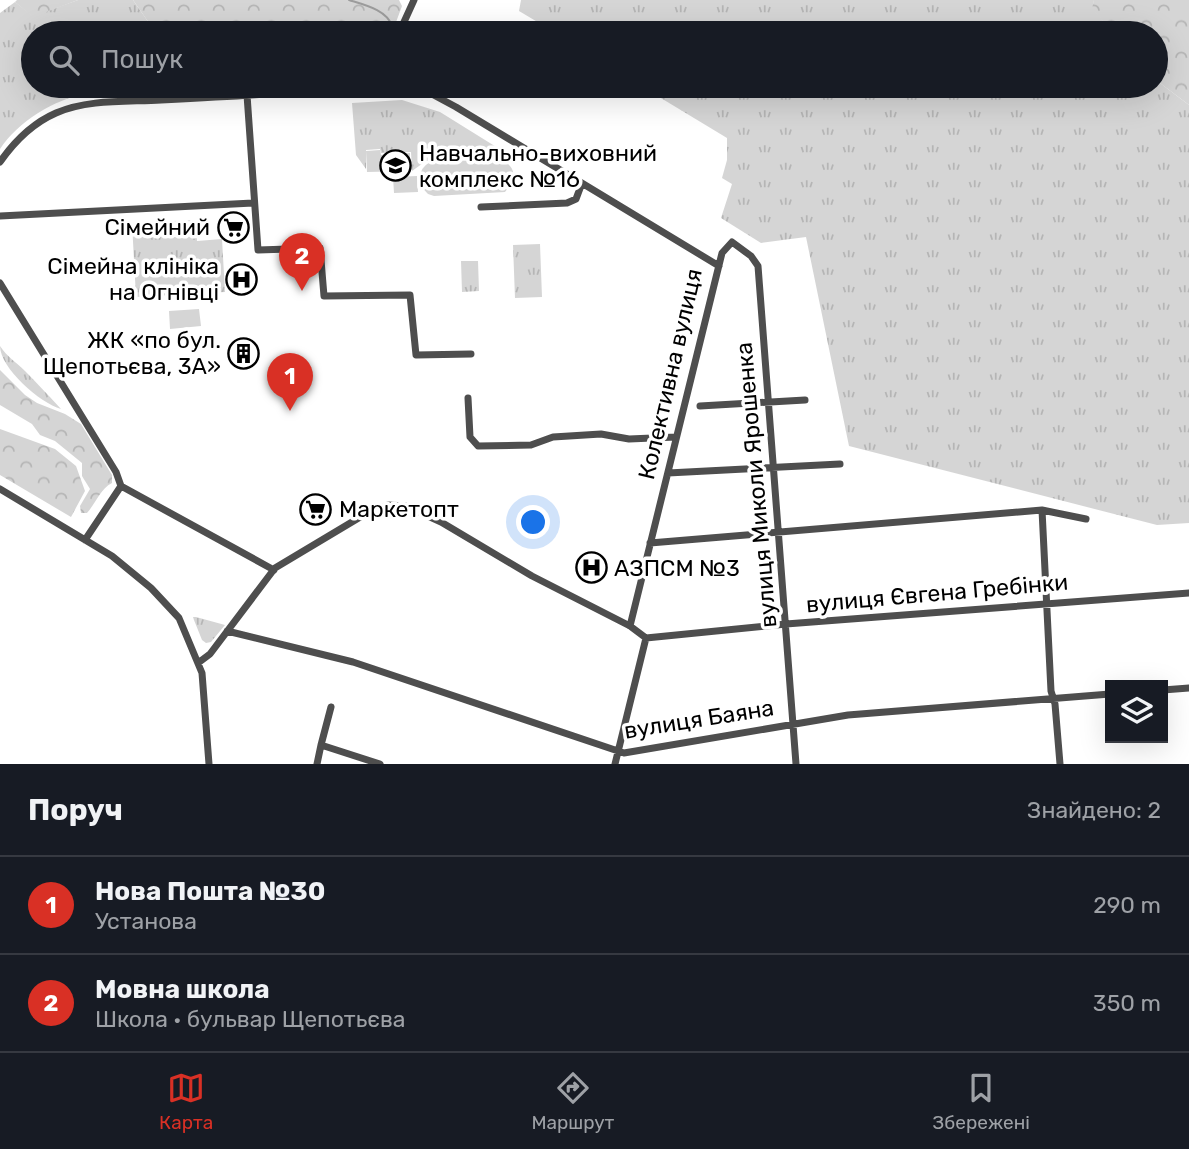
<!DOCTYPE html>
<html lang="uk">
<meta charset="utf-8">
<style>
:root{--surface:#171b24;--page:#242831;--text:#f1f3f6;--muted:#9ea1a6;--line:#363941;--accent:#d93025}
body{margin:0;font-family:Rubik,sans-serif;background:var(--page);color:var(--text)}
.controls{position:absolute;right:21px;bottom:21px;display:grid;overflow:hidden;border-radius:0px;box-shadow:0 7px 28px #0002}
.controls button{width:63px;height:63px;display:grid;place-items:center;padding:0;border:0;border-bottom:2px solid var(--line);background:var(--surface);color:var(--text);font:35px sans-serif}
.you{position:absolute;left:534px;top:523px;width:24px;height:24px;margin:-18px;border:5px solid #fff;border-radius:50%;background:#1a73e8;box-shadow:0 0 0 10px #1a73e833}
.badge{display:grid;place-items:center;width:46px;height:46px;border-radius:50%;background:var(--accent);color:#fff;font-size:23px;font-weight:700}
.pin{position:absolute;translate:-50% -58px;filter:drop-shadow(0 2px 4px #0008)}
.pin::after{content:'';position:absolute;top:37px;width:24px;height:21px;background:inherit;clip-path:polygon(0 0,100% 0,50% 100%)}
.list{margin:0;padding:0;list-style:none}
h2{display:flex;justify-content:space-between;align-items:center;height:91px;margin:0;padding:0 28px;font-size:30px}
h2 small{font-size:23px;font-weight:400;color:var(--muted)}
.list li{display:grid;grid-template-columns:46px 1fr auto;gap:21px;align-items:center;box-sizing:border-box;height:98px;padding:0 28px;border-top:2px solid var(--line)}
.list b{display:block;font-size:26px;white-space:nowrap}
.list p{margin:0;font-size:23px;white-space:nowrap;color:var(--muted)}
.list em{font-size:23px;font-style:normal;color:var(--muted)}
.icon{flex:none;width:38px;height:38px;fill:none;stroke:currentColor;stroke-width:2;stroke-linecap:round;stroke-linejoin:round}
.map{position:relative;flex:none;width:1189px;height:764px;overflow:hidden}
.search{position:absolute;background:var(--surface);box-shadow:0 7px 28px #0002;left:21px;right:21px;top:21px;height:77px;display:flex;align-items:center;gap:18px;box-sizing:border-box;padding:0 24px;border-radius:38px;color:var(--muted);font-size:26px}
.sheet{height:287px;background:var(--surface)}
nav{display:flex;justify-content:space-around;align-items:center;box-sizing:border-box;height:98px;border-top:2px solid var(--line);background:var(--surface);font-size:19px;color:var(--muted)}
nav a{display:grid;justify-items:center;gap:4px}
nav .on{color:var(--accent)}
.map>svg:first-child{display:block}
.grass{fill:url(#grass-tufts)}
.forest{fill:url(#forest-crowns)}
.garden{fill:#d5d5d5}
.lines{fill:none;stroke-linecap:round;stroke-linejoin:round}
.stream{stroke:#9c9c9c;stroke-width:2}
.minor{stroke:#4e4e4e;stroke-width:7}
.labels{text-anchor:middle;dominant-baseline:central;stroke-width:7;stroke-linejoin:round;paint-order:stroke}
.poi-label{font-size:23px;fill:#000;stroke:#fff;text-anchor:start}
.street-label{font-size:23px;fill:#000;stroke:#fff}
</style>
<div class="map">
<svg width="1189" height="764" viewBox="0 0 1189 764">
<defs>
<pattern id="grass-tufts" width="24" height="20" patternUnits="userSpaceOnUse" patternTransform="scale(1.75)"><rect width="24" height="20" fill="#d5d5d5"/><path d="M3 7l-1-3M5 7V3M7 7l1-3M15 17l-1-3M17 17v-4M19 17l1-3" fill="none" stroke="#b5b5b5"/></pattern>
<pattern id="forest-crowns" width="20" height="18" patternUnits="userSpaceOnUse" patternTransform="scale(1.75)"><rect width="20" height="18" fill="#d5d5d5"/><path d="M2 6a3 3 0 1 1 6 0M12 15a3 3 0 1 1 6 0" fill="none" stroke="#b5b5b5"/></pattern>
</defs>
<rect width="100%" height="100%" fill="#fff"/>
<path class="grass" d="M 78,0 L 133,0 L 156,33 L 33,33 L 33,86 L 179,86 L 180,90 C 149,91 116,89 86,94 C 54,99 18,122 0,149 L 0,13 L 15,2 L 33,16 Z
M 521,0 L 1094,0 L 1093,9 L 1114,33 L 556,33 L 519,11 Z
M 1156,80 L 1189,105 L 1189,523 L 1157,525 L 849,446 L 806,237 L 761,243 L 721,218 L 732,184 L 722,178 L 727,160 L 727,138 L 641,86 L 1156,86 Z
M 402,100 L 440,112 L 514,158 L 426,161 L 412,171 L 411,152 L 381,153 L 380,149 L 366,150 L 366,169 L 356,155 L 352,103 Z
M 195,220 L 197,241 L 222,239 L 225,292 L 136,297 L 132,223 Z
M 540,244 L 542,297 L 515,298 L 513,245 Z
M 461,261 L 478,261 L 479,291 L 462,292 Z
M 0,346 C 7,357 16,362 25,371 C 37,383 49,396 61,409 C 40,403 0,368 0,346 Z
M 196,617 L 225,625 L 211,642 L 206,643 L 202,640 L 194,620 L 193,617 Z"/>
<path class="forest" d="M 17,0 L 78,0 L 33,17 L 15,2 Z
M 133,0 L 399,0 L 402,6 L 392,33 L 384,33 L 367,22 L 353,27 L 350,33 L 156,33 Z
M 1094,0 L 1189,0 L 1189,105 L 1156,80 L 1156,33 L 1114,33 L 1092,9 Z
M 0,370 L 25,395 L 37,403 L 65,414 L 81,424 L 112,475 L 112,483 C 100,489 96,503 87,513 L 81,513 L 80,506 L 90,489 L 82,476 L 82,463 L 55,441 L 40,435 L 32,424 L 0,405 Z
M 0,429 L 55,449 L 76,466 L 85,491 L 71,517 L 0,475 Z"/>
<path class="garden" d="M 380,150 L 381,155 L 410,153 L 410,171 L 367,172 L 366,151 Z
M 498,159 C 510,163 514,168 514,180 L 505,192 L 434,196 L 428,194 C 417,184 417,168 431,162 Z
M 417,176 L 418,192 L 394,193 L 393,177 Z
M 199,309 L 201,326 L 170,329 L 169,311 Z"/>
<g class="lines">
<path class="stream" d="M 349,0 C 365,5 387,10 392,26
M 436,86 L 446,89"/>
<path class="minor" d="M 399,33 L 414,0
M 377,86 L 385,86
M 417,86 L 456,107 L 719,266
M 247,95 L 258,250 L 320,248 L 324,296 L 410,295 L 416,355 L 471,354
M 0,162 C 14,142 33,123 56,113 C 88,99 127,102 161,100 C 224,97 286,94 348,86
M 481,207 L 567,203 L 576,199 L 582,183
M 0,216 L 253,203
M 0,283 L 116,472 L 121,486
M 468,398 L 470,437 L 478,446 L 531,445 L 553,437 L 601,434 L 629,439 L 676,437
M 700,406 L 805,400
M 668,473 L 840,464
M 121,486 L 274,570
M 0,489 L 112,556 L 151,588 L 179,618 L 202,673 L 209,764
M 1042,510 L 1051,691 L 1055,704 L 1060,764
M 85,540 L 121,486
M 650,543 L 1042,510 L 1086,519
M 630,626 L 722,253 L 732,242 L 751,256 L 758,266 L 796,764
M 227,631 L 353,662 L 624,753 L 848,715 L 1110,694
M 646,638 L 786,624 L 1189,593
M 198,663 L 210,654 L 275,568 L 367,513 L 388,505 L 406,506 L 441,522 L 532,576 L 630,626 L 646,638
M 1163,690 L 1189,688
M 321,745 L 331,707
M 317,764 L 321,745 L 380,764
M 615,764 L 646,638"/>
</g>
<defs>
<symbol id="school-ring" viewBox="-11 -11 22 22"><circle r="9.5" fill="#fff" stroke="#000" stroke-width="1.5"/><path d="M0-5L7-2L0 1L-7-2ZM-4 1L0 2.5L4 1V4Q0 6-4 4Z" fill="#000"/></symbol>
<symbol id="supermarket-ring" viewBox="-11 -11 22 22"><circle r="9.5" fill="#fff" stroke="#000" stroke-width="1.5"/><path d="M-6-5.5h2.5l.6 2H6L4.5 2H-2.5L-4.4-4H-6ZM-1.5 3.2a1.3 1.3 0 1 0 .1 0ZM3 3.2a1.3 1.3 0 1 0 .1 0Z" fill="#000"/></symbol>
<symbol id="hospital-ring" viewBox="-11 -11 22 22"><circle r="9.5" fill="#fff" stroke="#000" stroke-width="1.5"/><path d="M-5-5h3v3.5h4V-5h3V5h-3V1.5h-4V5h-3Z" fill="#000"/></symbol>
<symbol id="building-ring" viewBox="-11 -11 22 22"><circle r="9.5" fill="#fff" stroke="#000" stroke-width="1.5"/><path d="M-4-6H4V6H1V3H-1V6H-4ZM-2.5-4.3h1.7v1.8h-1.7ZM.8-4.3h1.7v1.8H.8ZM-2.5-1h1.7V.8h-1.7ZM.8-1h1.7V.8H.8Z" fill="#000"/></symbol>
</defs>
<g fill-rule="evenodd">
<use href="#school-ring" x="378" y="148" width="35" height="35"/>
<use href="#supermarket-ring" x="216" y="210" width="35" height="35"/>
<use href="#hospital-ring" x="224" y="262" width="35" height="35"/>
<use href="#building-ring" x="226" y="336" width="35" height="35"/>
<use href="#supermarket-ring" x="298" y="492" width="35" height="35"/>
<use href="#hospital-ring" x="574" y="550" width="35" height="35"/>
</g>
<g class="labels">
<g class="poi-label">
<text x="419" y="153">Навчально-виховний<tspan x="419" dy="26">комплекс №16</tspan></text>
<text x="210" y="227" text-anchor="end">Сімейний</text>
<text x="219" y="266" text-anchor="end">Сімейна клініка<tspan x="219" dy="26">на Огнівці</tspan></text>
<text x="221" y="340" text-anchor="end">ЖК «по бул.<tspan x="221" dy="26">Щепотьєва, 3А»</tspan></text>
<text x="339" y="509">Маркетопт</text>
<text x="614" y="568">АЗПСМ №3</text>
</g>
<g class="street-label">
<text transform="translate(670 374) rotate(-77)">Колективна вулиця</text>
<text transform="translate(756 485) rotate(-95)">вулиця Миколи Ярошенка</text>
<text transform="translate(937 593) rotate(-5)">вулиця Євгена Гребінки</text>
<text transform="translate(699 719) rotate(-9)">вулиця Баяна</text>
</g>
</g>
</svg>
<div class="controls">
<button><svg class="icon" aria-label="layers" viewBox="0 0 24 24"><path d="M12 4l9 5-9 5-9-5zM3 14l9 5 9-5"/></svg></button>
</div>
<div class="you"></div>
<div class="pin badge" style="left:290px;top:411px">1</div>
<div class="pin badge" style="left:302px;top:291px">2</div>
<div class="search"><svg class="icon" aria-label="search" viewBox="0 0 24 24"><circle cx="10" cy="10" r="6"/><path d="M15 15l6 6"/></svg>Пошук</div>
</div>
<section class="sheet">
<h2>Поруч<small>Знайдено: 2</small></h2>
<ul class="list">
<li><span class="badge">1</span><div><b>Нова Пошта №30</b><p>Установа</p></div><em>290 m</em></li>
<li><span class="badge">2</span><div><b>Мовна школа</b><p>Школа · бульвар Щепотьєва</p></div><em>350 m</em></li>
</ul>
</section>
<nav>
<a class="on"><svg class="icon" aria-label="map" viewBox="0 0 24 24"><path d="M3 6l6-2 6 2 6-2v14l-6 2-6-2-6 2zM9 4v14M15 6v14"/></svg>Карта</a>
<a><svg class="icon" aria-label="directions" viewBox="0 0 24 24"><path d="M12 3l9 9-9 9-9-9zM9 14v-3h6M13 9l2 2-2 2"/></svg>Маршрут</a>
<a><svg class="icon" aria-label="saved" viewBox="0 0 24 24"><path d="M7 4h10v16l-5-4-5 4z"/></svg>Збережені</a>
</nav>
